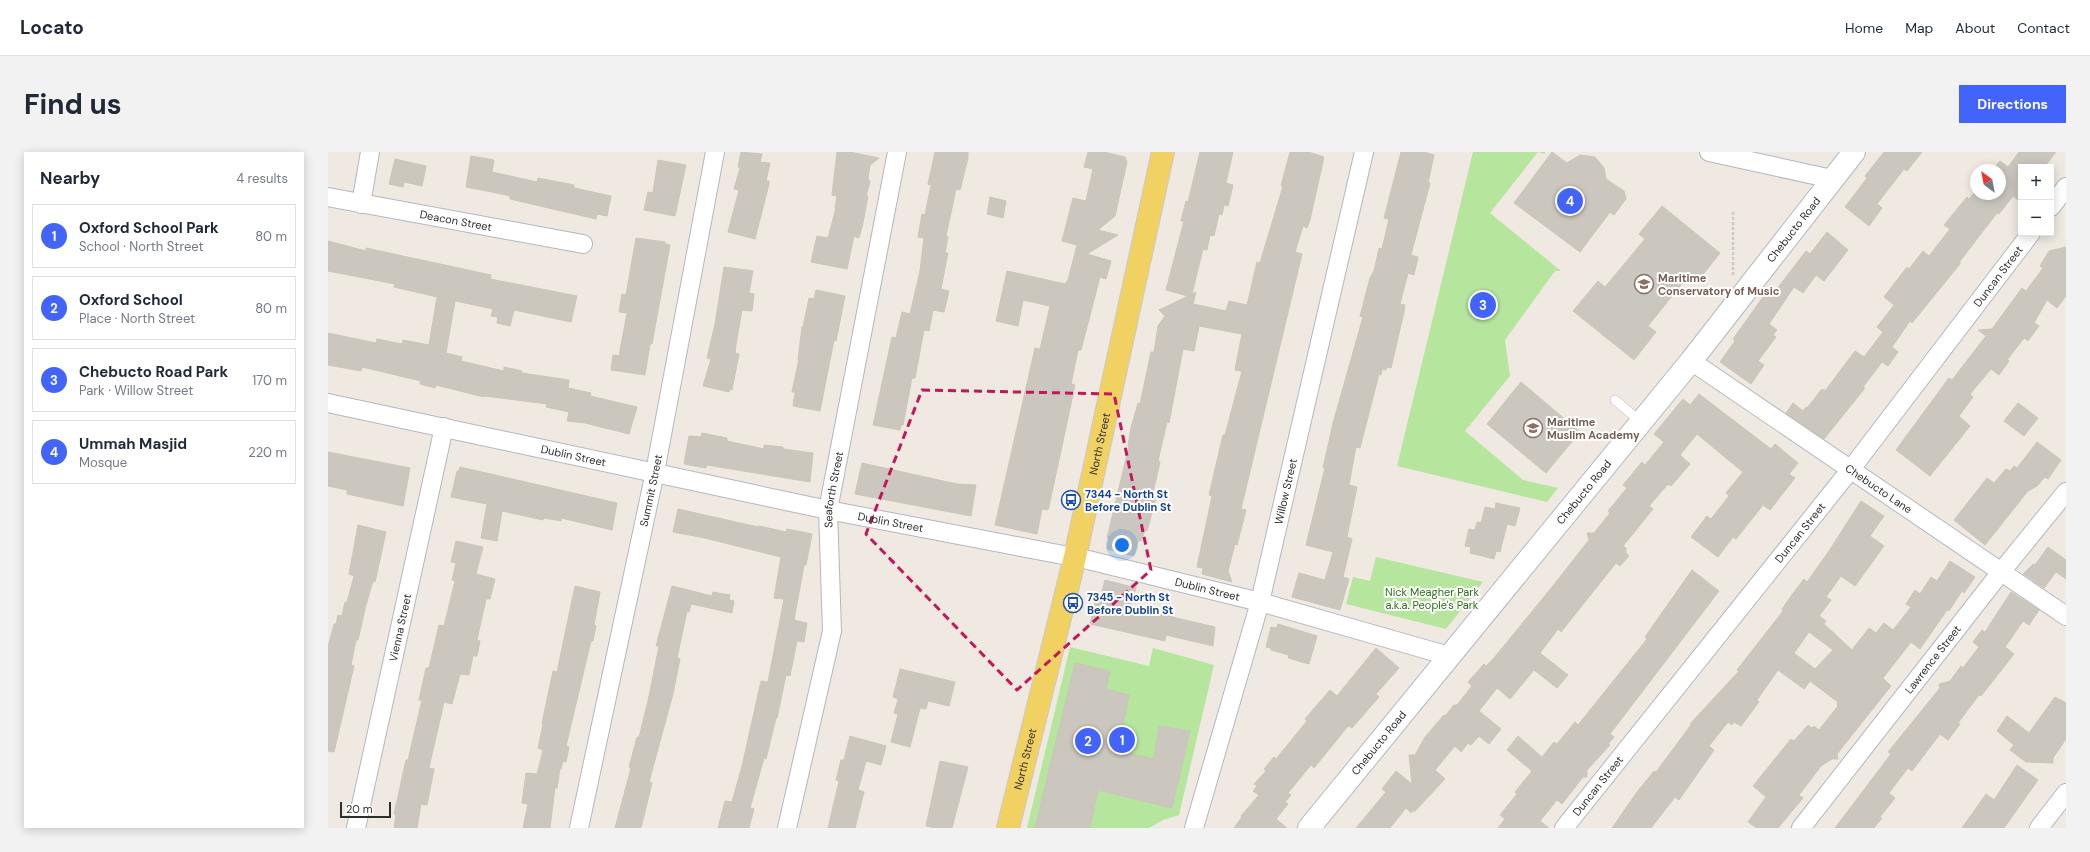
<!DOCTYPE html>
<meta charset="utf-8">
<style>
:root{--surface:#fff;--page:#f2f2f3;--text:#1f2937;--muted:#747a83;--line:#e0e1e3;--accent:#4264fb}
body{margin:0;font-family:"DM Sans",sans-serif;background:var(--page);color:var(--text)}
.controls{position:absolute;right:12px;top:12px;display:grid;overflow:hidden;border-radius:0px;box-shadow:0 2px 10px #0003}
.controls button{width:36px;height:36px;display:grid;place-items:center;padding:0;border:0;border-bottom:1px solid var(--line);background:var(--surface);color:var(--text);font:20px sans-serif}
.compass{position:absolute;left:1642px;top:12px;width:36px;height:36px;border-radius:50%;background:var(--surface);box-shadow:0 2px 10px #0003;rotate:328deg}
.scale{position:absolute;left:12px;bottom:10px;width:51px;box-sizing:border-box;padding-left:4px;border:2px solid #2e2e2e;border-top:0;font-size:11px;line-height:14px;white-space:nowrap;color:#2e2e2e;-webkit-text-stroke:3px #fff;paint-order:stroke}
.you{position:absolute;left:794px;top:393px;width:14px;height:14px;margin:-10px;border:3px solid #fff;border-radius:50%;background:#1a73e8;box-shadow:0 0 0 6px #1a73e833}
.badge{display:grid;place-items:center;width:26px;height:26px;border-radius:50%;background:var(--accent);color:#fff;font-size:13px;font-weight:700}
.pin{position:absolute;translate:-50% -50%;border:2px solid #fff;box-shadow:0 1px 4px #0006}
.list{margin:0;padding:0;list-style:none}
h2{display:flex;justify-content:space-between;align-items:center;height:52px;margin:0;padding:0 16px;font-size:17px}
h2 small{font-size:13px;font-weight:400;color:var(--muted)}
.list li{display:grid;grid-template-columns:26px 1fr auto;gap:12px;align-items:center;box-sizing:border-box;height:64px;margin:0 8px 8px;padding:0 8px;border:1px solid var(--line);border-radius:0px}
.list b{display:block;font-size:15px;white-space:nowrap}
.list p{margin:0;font-size:13px;white-space:nowrap;color:var(--muted)}
.list em{font-size:13px;font-style:normal;color:var(--muted)}
.map{position:relative;flex:none;width:1738px;height:676px;overflow:hidden;border-radius:0px}
header{display:flex;align-items:center;gap:24px;box-sizing:border-box;height:56px;padding:0 20px;background:var(--surface);border-bottom:1px solid var(--line)}
header strong{font-size:19px}
nav{display:flex;gap:22px;margin-inline-start:auto;font-size:14px}
.intro{display:flex;align-items:center;justify-content:space-between;box-sizing:border-box;height:96px;padding:0 24px}
h1{margin:0;font-size:28px}
.button{padding:10px 18px;border-radius:0px;background:var(--accent);color:#fff;font-size:14px;font-weight:700}
main{display:flex;gap:24px;padding:0 24px}
aside{flex:1;background:var(--surface);border-radius:0px;box-shadow:0 2px 10px #0003}
.map>svg:first-child{display:block}
.green{fill:#b6e59e}
.building{fill:#cbc7bf;stroke:#cbc5ba;fill-rule:evenodd}
.lines{fill:none;stroke-linecap:round;stroke-linejoin:round}
.lane-casing{stroke:#b4b7c1;stroke-width:10}
.street-casing{stroke:#b4b7c1;stroke-width:20}
.secondary-casing{stroke:#b4b7c1;stroke-width:24}
.primary-casing{stroke:#c9c9c9;stroke-width:24}
.path{stroke:#c9c9c9;stroke-width:2.5;stroke-dasharray:3 2;stroke-linecap:butt}
.lane{stroke:#fff;stroke-width:9}
.street{stroke:#fff;stroke-width:18}
.secondary{stroke:#fff;stroke-width:22}
.primary{stroke:#f2d163;stroke-width:22}
.marked{fill:none;stroke:#c2185b;stroke-width:3;stroke-dasharray:8 5;stroke-linejoin:round}
.labels{text-anchor:middle;dominant-baseline:central;stroke-width:4;stroke-linejoin:round;paint-order:stroke}
.street-label{font-size:11px;fill:#2e2e2e;stroke:#fff}
.education-label{font-size:11px;font-weight:bold;fill:#785e54;stroke:#fff;text-anchor:start}
.transit-label{font-size:11px;font-weight:bold;fill:#164399;stroke:#fff;text-anchor:start}
.park-label{font-size:11px;fill:#2c6e1b;stroke:#fff}
</style>
<header>
<strong>Locato</strong>
<nav><a>Home</a><a>Map</a><a>About</a><a>Contact</a></nav>
</header>
<div class="intro"><h1>Find us</h1><a class="button">Directions</a></div>
<main>
<aside>
<h2>Nearby<small>4 results</small></h2>
<ul class="list">
<li><span class="badge">1</span><div><b>Oxford School Park</b><p>School · North Street</p></div><em>80 m</em></li>
<li><span class="badge">2</span><div><b>Oxford School</b><p>Place · North Street</p></div><em>80 m</em></li>
<li><span class="badge">3</span><div><b>Chebucto Road Park</b><p>Park · Willow Street</p></div><em>170 m</em></li>
<li><span class="badge">4</span><div><b>Ummah Masjid</b><p>Mosque</p></div><em>220 m</em></li>
</ul>
</aside>
<div class="map">
<svg width="1738" height="676" viewBox="0 0 1738 676">
<rect width="100%" height="100%" fill="#efe9e1"/>
<path class="green" d="M 1145,0 L 1217,0 L 1217,2 L 1210,0 L 1162,61 L 1233,119 L 1227,119 L 1177,188 L 1182,224 L 1137,279 L 1195,328 L 1230,336 L 1219,350 L 1069,314 Z
M 1048,405 L 1155,430 L 1118,477 L 1018,452 L 1025,425 L 1042,429 Z
M 742,495 L 821,514 L 825,496 L 886,513 L 851,663 L 835,668 L 821,676 L 699,676 Z"/>
<path class="building" d="M 413,0 L 434,2 L 432,10 L 442,11 L 438,29 L 441,29 L 441,32 L 427,87 L 400,80 L 411,38 L 406,37 L 412,16 L 410,15 Z
M 509,0 L 522,0 L 551,6 L 542,13 L 540,26 L 542,30 L 538,44 L 540,44 L 535,71 L 531,86 L 526,84 L 519,117 L 483,110 L 489,84 L 500,86 L 508,56 L 507,56 L 509,44 L 504,43 Z
M 607,0 L 640,0 L 640,6 L 632,38 L 628,37 L 618,84 L 620,85 L 617,101 L 620,101 L 613,137 L 621,139 L 616,160 L 605,158 L 601,179 L 596,178 L 587,226 L 584,226 L 575,273 L 573,273 L 572,278 L 545,273 L 564,185 L 568,186 L 574,160 L 582,162 L 592,119 L 596,86 L 590,85 L 594,62 L 597,63 L 603,33 L 600,32 Z
M 760,0 L 776,0 L 797,5 L 799,10 L 787,64 L 770,78 L 790,83 L 759,102 L 783,109 L 778,127 L 772,125 L 753,198 L 750,198 L 743,232 L 747,233 L 725,336 L 720,358 L 714,357 L 709,382 L 667,373 L 707,196 L 712,197 L 722,154 L 695,148 L 690,174 L 668,169 L 679,119 L 737,132 L 740,128 L 749,93 L 734,89 L 745,46 L 758,49 L 765,17 L 756,15 Z
M 872,0 L 905,0 L 898,31 L 905,33 L 900,54 L 896,53 L 894,63 L 891,62 L 886,84 L 882,83 L 879,98 L 875,97 L 864,142 L 868,140 L 865,152 L 898,159 L 901,149 L 919,153 L 929,110 L 932,111 L 955,34 L 953,34 L 962,0 L 980,0 L 996,5 L 982,68 L 979,76 L 975,74 L 967,100 L 974,102 L 919,332 L 913,357 L 918,358 L 909,393 L 907,392 L 900,419 L 904,430 L 874,422 L 875,416 L 869,415 L 884,344 L 881,343 L 895,283 L 897,283 L 914,219 L 907,218 L 914,182 L 871,174 L 866,199 L 855,197 L 841,271 L 839,270 L 830,309 L 832,310 L 824,345 L 828,346 L 819,379 L 817,378 L 813,389 L 810,389 L 806,404 L 779,397 L 781,386 L 779,386 L 801,294 L 800,294 L 803,276 L 810,251 L 812,252 L 823,200 L 826,200 L 830,174 L 837,164 L 831,158 L 860,144 L 838,138 L 856,69 L 853,69 L 858,49 L 860,50 Z
M 1073,0 L 1096,0 L 1106,3 L 1100,31 L 1102,31 L 1083,103 L 1090,105 L 1086,123 L 1080,121 L 1072,152 L 1077,153 L 1076,160 L 1063,216 L 1059,215 L 1058,218 L 1054,217 L 1053,223 L 1051,222 L 1032,296 L 1028,295 L 1021,333 L 1029,335 L 1019,385 L 1024,387 L 1015,425 L 1021,427 L 1012,458 L 964,445 L 971,421 L 997,428 L 1005,400 L 978,393 L 997,316 L 995,316 L 1005,271 L 1035,165 L 1032,164 L 1042,126 L 1046,119 L 1051,96 L 1054,97 L 1061,67 L 1056,66 Z
M 1224,0 L 1239,11 L 1252,3 L 1267,5 L 1276,16 L 1278,27 L 1296,39 L 1298,47 L 1286,63 L 1282,60 L 1252,100 L 1186,51 Z
M 1556,0 L 1594,0 L 1579,19 L 1576,17 L 1549,52 L 1554,56 L 1541,74 L 1517,55 L 1539,26 L 1537,24 Z
M 1691,0 L 1728,0 L 1716,15 L 1693,15 L 1693,50 L 1685,44 L 1671,62 L 1669,61 L 1632,109 L 1632,112 L 1584,171 L 1582,169 L 1564,195 L 1570,200 L 1560,214 L 1554,210 L 1535,235 L 1537,236 L 1496,287 L 1458,261 L 1465,251 L 1475,259 L 1478,255 L 1479,256 L 1494,237 L 1497,239 L 1527,199 L 1536,205 L 1555,180 L 1549,175 L 1566,153 L 1556,145 L 1579,115 L 1581,117 L 1595,99 L 1601,104 L 1622,77 L 1616,73 L 1639,45 L 1641,47 L 1648,39 L 1648,42 L 1672,42 L 1672,18 L 1664,18 L 1672,9 L 1680,15 Z
M 143,4 L 166,8 L 164,20 L 209,30 L 210,26 L 246,33 L 246,36 L 283,44 L 279,64 L 269,62 L 268,67 L 182,47 L 182,44 L 174,42 L 138,35 Z
M 67,7 L 98,14 L 94,34 L 76,30 L 75,35 L 61,32 Z
M 330,8 L 358,13 L 347,64 L 316,58 L 320,40 L 325,41 Z
M 662,45 L 678,49 L 675,66 L 659,62 Z
M 1334,54 L 1392,101 L 1369,130 L 1361,123 L 1320,174 L 1328,180 L 1306,208 L 1245,159 L 1270,129 L 1277,135 L 1317,87 L 1311,82 Z
M 1499,80 L 1520,98 L 1496,129 L 1488,123 L 1475,141 L 1466,135 L 1441,172 L 1449,178 L 1445,183 L 1448,185 L 1430,209 L 1436,213 L 1423,232 L 1392,210 L 1407,189 L 1405,187 L 1440,138 L 1445,142 L 1478,99 L 1482,102 Z
M 308,86 L 337,90 L 337,92 L 342,93 L 324,192 L 322,192 L 317,223 L 283,218 L 285,203 L 291,204 L 299,161 L 291,160 L 294,142 L 298,143 Z
M 0,89 L 38,99 L 38,96 L 163,123 L 162,127 L 249,144 L 243,170 L 186,158 L 182,174 L 169,171 L 170,165 L 163,164 L 165,157 L 127,149 L 118,201 L 134,205 L 133,209 L 176,219 L 176,215 L 194,219 L 194,221 L 241,228 L 240,236 L 263,241 L 262,244 L 309,255 L 301,282 L 257,271 L 239,269 L 241,260 L 218,255 L 219,252 L 157,244 L 156,245 L 108,233 L 107,236 L 92,232 L 93,229 L 34,215 L 33,219 L 0,213 L 0,181 L 48,191 L 49,187 L 74,192 L 75,188 L 101,193 L 109,145 L 66,135 L 67,132 L 0,119 Z
M 1738,95 L 1738,144 L 1729,156 L 1719,148 L 1706,171 L 1711,174 L 1700,189 L 1696,186 L 1679,208 L 1681,209 L 1671,223 L 1663,217 L 1642,242 L 1645,245 L 1631,264 L 1642,274 L 1602,324 L 1568,298 L 1621,226 L 1624,228 L 1658,184 L 1650,178 L 1664,177 L 1694,136 L 1698,139 L 1715,116 L 1712,114 L 1721,99 Z
M 396,115 L 425,119 L 421,141 L 426,142 L 424,159 L 414,158 L 408,192 L 407,201 L 411,202 L 404,238 L 402,237 L 401,240 L 375,234 L 383,207 L 379,206 L 387,172 Z
M 488,138 L 517,144 L 508,189 L 506,188 L 492,259 L 465,254 L 467,240 L 464,240 L 471,207 L 470,207 L 474,175 L 475,175 L 481,146 L 486,147 Z
M 1193,230 L 1252,280 L 1218,321 L 1159,272 Z
M 1371,242 L 1443,297 L 1447,292 L 1470,311 L 1461,322 L 1467,326 L 1442,358 L 1435,353 L 1408,387 L 1405,385 L 1390,405 L 1363,385 L 1379,364 L 1383,367 L 1401,344 L 1398,341 L 1415,320 L 1369,282 L 1352,303 L 1362,312 L 1343,334 L 1340,332 L 1321,354 L 1325,357 L 1295,394 L 1298,396 L 1298,401 L 1301,404 L 1292,414 L 1288,411 L 1233,480 L 1230,477 L 1212,501 L 1240,523 L 1229,536 L 1206,518 L 1182,547 L 1169,536 L 1151,559 L 1173,577 L 1161,592 L 1151,584 L 1143,593 L 1140,591 L 1133,600 L 1127,594 L 1107,618 L 1117,627 L 1086,660 L 1086,657 L 1083,661 L 1078,656 L 1062,676 L 1028,676 L 1058,640 L 1054,637 L 1068,619 L 1084,632 L 1081,603 L 1087,603 L 1097,585 L 1116,563 L 1117,564 L 1126,553 L 1129,553 L 1144,534 L 1140,530 L 1156,512 L 1158,514 L 1166,506 L 1224,435 L 1261,388 L 1259,381 L 1266,381 L 1282,361 L 1280,359 L 1299,336 L 1295,333 L 1314,310 L 1317,313 L 1336,290 L 1326,282 L 1355,247 L 1362,253 Z
M 1690,251 L 1710,266 L 1696,284 L 1676,269 Z
M 374,281 L 399,286 L 399,289 L 436,297 L 436,293 L 455,295 L 455,297 L 485,301 L 482,330 L 379,313 L 378,316 L 356,312 L 361,284 L 373,285 Z
M 1709,290 L 1733,308 L 1720,327 L 1717,325 L 1709,334 L 1700,339 L 1657,393 L 1626,368 L 1659,326 L 1666,331 L 1678,317 L 1682,319 L 1686,314 L 1689,316 Z
M 0,300 L 82,316 L 75,354 L 19,342 L 19,338 L 0,334 Z
M 534,311 L 629,332 L 648,333 L 643,364 L 527,342 Z
M 132,315 L 289,351 L 284,378 L 233,366 L 233,369 L 216,366 L 215,368 L 174,359 L 169,389 L 153,386 L 159,352 L 123,345 L 129,319 L 131,319 Z
M 1533,349 L 1556,364 L 1542,384 L 1556,394 L 1527,434 L 1513,424 L 1498,445 L 1503,448 L 1491,464 L 1498,469 L 1496,472 L 1524,498 L 1541,476 L 1548,481 L 1556,471 L 1565,478 L 1583,455 L 1578,452 L 1587,438 L 1592,442 L 1603,425 L 1609,429 L 1622,409 L 1647,425 L 1636,441 L 1634,439 L 1621,459 L 1619,458 L 1592,497 L 1583,490 L 1555,526 L 1563,534 L 1509,602 L 1510,607 L 1504,607 L 1493,614 L 1471,643 L 1475,646 L 1450,676 L 1429,676 L 1420,670 L 1438,645 L 1425,634 L 1463,587 L 1466,589 L 1480,573 L 1484,576 L 1486,574 L 1491,578 L 1510,554 L 1509,552 L 1510,550 L 1482,529 L 1476,537 L 1450,518 L 1429,548 L 1431,550 L 1413,574 L 1406,570 L 1404,573 L 1400,570 L 1381,594 L 1386,598 L 1351,648 L 1347,645 L 1323,676 L 1284,676 L 1309,640 L 1326,619 L 1328,620 L 1363,573 L 1362,572 L 1411,519 L 1409,518 L 1455,459 L 1454,457 L 1466,440 L 1476,427 L 1479,430 L 1501,399 ZM 1481,480 L 1505,498 L 1487,517 L 1466,501 Z
M 1168,351 L 1192,356 L 1187,374 L 1179,372 L 1172,400 L 1168,399 L 1166,407 L 1142,401 L 1143,395 L 1137,394 L 1141,377 L 1147,378 L 1149,370 L 1153,371 L 1157,355 L 1167,357 Z
M 350,357 L 430,375 L 431,374 L 458,380 L 459,377 L 484,382 L 478,413 L 476,413 L 466,468 L 479,471 L 476,490 L 469,489 L 462,524 L 458,523 L 449,566 L 448,566 L 438,607 L 436,606 L 422,656 L 426,657 L 421,676 L 390,676 L 397,649 L 404,650 L 414,614 L 433,529 L 440,530 L 456,447 L 446,446 L 453,405 L 377,386 L 345,380 Z
M 30,373 L 58,380 L 47,430 L 45,429 L 38,453 L 30,488 L 28,488 L 23,513 L 26,514 L 6,600 L 0,599 L 0,495 L 6,472 L 8,472 L 10,463 L 14,464 L 17,450 L 19,450 L 26,424 L 21,422 Z
M 128,389 L 155,395 L 148,422 L 167,427 L 162,447 L 158,447 L 149,488 L 152,489 L 149,504 L 145,504 L 141,523 L 132,522 L 124,552 L 116,550 L 101,616 L 106,617 L 99,653 L 93,652 L 89,676 L 66,676 L 68,662 L 66,662 L 78,608 L 80,608 L 94,548 L 91,548 L 98,516 L 101,516 L 111,473 L 116,474 L 127,429 L 124,428 L 128,411 L 123,410 Z
M 1720,395 L 1738,408 L 1738,427 L 1728,420 L 1716,436 L 1695,422 L 1705,412 L 1707,413 Z
M 1364,418 L 1391,439 L 1282,582 L 1286,585 L 1280,592 L 1282,593 L 1259,618 L 1259,625 L 1255,625 L 1234,652 L 1229,648 L 1212,669 L 1221,676 L 1170,676 L 1177,667 L 1172,663 L 1189,642 L 1187,640 L 1204,619 L 1179,598 L 1190,584 L 1214,605 L 1226,590 L 1229,592 L 1247,570 L 1250,573 L 1319,487 L 1317,485 Z
M 777,428 L 808,436 L 802,455 L 887,475 L 885,494 L 838,483 L 837,489 L 762,472 L 767,451 L 771,452 Z
M 247,434 L 272,440 L 266,473 L 268,474 L 265,489 L 263,489 L 242,577 L 238,594 L 241,595 L 238,610 L 235,609 L 233,617 L 232,617 L 229,636 L 227,636 L 222,676 L 195,676 L 200,652 L 194,651 L 198,621 L 209,622 L 215,598 L 210,596 L 215,572 L 214,571 L 225,519 L 229,520 Z
M 344,434 L 384,444 L 385,440 L 402,443 L 401,448 L 406,449 L 404,461 L 363,452 L 361,460 L 359,459 L 349,506 L 352,507 L 345,542 L 321,630 L 324,631 L 313,676 L 287,676 L 303,616 L 301,615 L 309,585 L 311,585 L 320,549 L 331,494 L 328,494 Z
M 1683,440 L 1711,458 L 1701,473 L 1695,469 L 1677,495 L 1686,502 L 1653,544 L 1651,543 L 1630,571 L 1632,572 L 1620,588 L 1612,582 L 1584,619 L 1580,616 L 1561,641 L 1567,646 L 1552,665 L 1554,666 L 1546,676 L 1507,676 L 1563,602 L 1560,600 L 1612,536 L 1611,532 L 1622,529 L 1633,514 L 1635,516 L 1651,495 L 1645,490 L 1654,478 L 1657,480 Z
M 950,472 L 989,484 L 981,512 L 960,506 L 961,503 L 943,498 L 943,496 L 938,495 L 943,475 L 949,476 Z
M 1048,496 L 1071,516 L 1048,542 L 1051,545 L 1024,576 L 1020,574 L 986,616 L 983,613 L 960,641 L 963,643 L 957,650 L 960,652 L 948,667 L 959,676 L 906,676 L 914,665 L 913,664 L 931,643 L 925,639 L 929,634 L 926,632 L 938,619 L 936,617 L 946,605 L 948,607 L 979,569 L 977,567 L 1002,538 L 1009,544 Z
M 747,511 L 782,519 L 778,537 L 801,543 L 790,599 L 826,607 L 831,574 L 862,579 L 844,656 L 770,638 L 762,676 L 707,676 Z
M 572,517 L 627,530 L 621,554 L 600,549 L 598,557 L 592,556 L 582,595 L 563,590 L 570,562 L 566,561 L 570,547 L 565,545 Z
M 1727,545 L 1738,551 L 1738,587 L 1725,606 L 1725,611 L 1698,610 L 1682,598 L 1686,593 L 1669,579 L 1679,564 L 1701,581 Z
M 522,584 L 558,594 L 553,613 L 538,609 L 530,638 L 536,640 L 527,676 L 500,676 L 511,629 L 508,628 L 513,608 L 516,608 Z
M 612,609 L 640,615 L 624,676 L 608,676 L 598,674 Z
M 1689,613 L 1710,628 L 1676,676 L 1634,676 L 1658,642 L 1666,648 Z"/>
<g class="lines">
<defs>
<path id="lane" d="M 1287,248 L 1313,270"/>
<g id="street">
<path d="M 1381,0 L 1504,27"/>
<path id="s1" d="M 0,45 L 255,92"/>
<path d="M 33,52 L 42,0"/>
<path d="M 1723,55 L 1738,35"/>
<path id="s2" d="M 1363,209 L 1738,464"/>
<path id="s3" d="M 0,251 L 500,358 L 756,407 L 932,450 L 1121,504"/>
<path id="s4" d="M 28,676 L 116,275"/>
<path id="s5" d="M 251,676 L 327,320 L 387,0"/>
<path id="s6" d="M 459,676 L 504,479 L 500,358 L 569,0"/>
<path id="s7" d="M 866,676 L 932,450 L 1036,0"/>
<path id="s8" d="M 1236,676 L 1523,317 L 1703,81"/>
<path id="s9" d="M 1473,676 L 1673,420 L 1738,340"/>
<path d="M 1711,676 L 1738,641"/>
</g>
<g id="secondary">
<path id="s10" d="M 981,676 L 1363,209 L 1526,0"/>
</g>
<g id="primary">
<path id="s11" d="M 680,676 L 747,405 L 835,0"/>
</g>
</defs>
<use href="#lane" class="lane-casing"/>
<use href="#street" class="street-casing"/>
<use href="#secondary" class="secondary-casing"/>
<use href="#primary" class="primary-casing"/>
<path class="path" d="M 1405,123 L 1405,60"/>
<use href="#lane" class="lane"/>
<use href="#street" class="street"/>
<use href="#secondary" class="secondary"/>
<use href="#primary" class="primary"/>
</g>
<path class="marked" d="M 594,238 L 786,242 L 823,418 L 689,538 L 538,382 Z"/>
<defs>
<symbol id="school-ring" viewBox="-11 -11 22 22"><circle r="9.5" fill="#fff" stroke="#8d6e63" stroke-width="1.5"/><path d="M0-5L7-2L0 1L-7-2ZM-4 1L0 2.5L4 1V4Q0 6-4 4Z" fill="#8d6e63"/></symbol>
<symbol id="bus-ring" viewBox="-11 -11 22 22"><circle r="9.5" fill="#fff" stroke="#1a4fb4" stroke-width="1.5"/><path d="M-5-6H5V4H4V6H2V4H-2V6H-4V4H-5ZM-3.5-4V0h7V-4ZM-3.5 1.2v1.5H-2V1.2ZM2 1.2v1.5H3.5V1.2Z" fill="#1a4fb4"/></symbol>
</defs>
<g fill-rule="evenodd">
<use href="#school-ring" x="1305" y="121" width="22" height="22"/>
<use href="#school-ring" x="1194" y="265" width="22" height="22"/>
<use href="#bus-ring" x="732" y="337" width="22" height="22"/>
<use href="#bus-ring" x="734" y="440" width="22" height="22"/>
</g>
<g class="labels">
<g class="street-label">
<text stroke="none"><textPath href="#s1" startOffset="130">Deacon Street</textPath></text>
<text stroke="none"><textPath href="#s10" startOffset="770">Chebucto Road</textPath></text>
<text stroke="none"><textPath href="#s8" startOffset="702">Duncan Street</textPath></text>
<text stroke="none"><textPath href="#s11" startOffset="395">North Street</textPath></text>
<text stroke="none"><textPath href="#s3" startOffset="251">Dublin Street</textPath></text>
<text stroke="none"><textPath href="#s2" startOffset="227">Chebucto Lane</textPath></text>
<text stroke="none"><textPath href="#s6" startOffset="344">Seaforth Street</textPath></text>
<text stroke="none"><textPath href="#s5" startOffset="345">Summit Street</textPath></text>
<text stroke="none"><textPath href="#s7" startOffset="349">Willow Street</textPath></text>
<text stroke="none"><textPath href="#s10" startOffset="434">Chebucto Road</textPath></text>
<text stroke="none"><textPath href="#s3" startOffset="575">Dublin Street</textPath></text>
<text stroke="none"><textPath href="#s8" startOffset="378">Duncan Street</textPath></text>
<text stroke="none"><textPath href="#s3" startOffset="899">Dublin Street</textPath></text>
<text stroke="none"><textPath href="#s4" startOffset="205">Vienna Street</textPath></text>
<text stroke="none"><textPath href="#s9" startOffset="214">Lawrence Street</textPath></text>
<text stroke="none"><textPath href="#s10" startOffset="110">Chebucto Road</textPath></text>
<text stroke="none"><textPath href="#s11" startOffset="71">North Street</textPath></text>
<text stroke="none"><textPath href="#s8" startOffset="54">Duncan Street</textPath></text>
</g>
<g class="education-label">
<text x="1330" y="126">Maritime<tspan x="1330" dy="13">Conservatory of Music</tspan></text>
<text x="1219" y="270">Maritime<tspan x="1219" dy="13">Muslim Academy</tspan></text>
</g>
<g class="transit-label">
<text x="757" y="342">7344 - North St<tspan x="757" dy="13">Before Dublin St</tspan></text>
<text x="759" y="445">7345 - North St<tspan x="759" dy="13">Before Dublin St</tspan></text>
</g>
<g class="park-label">
<text x="1104" y="440">Nick Meagher Park<tspan x="1104" dy="13">a.k.a. People's Park</tspan></text>
</g>
</g>
</svg>
<div class="controls">
<button>+</button>
<button>−</button>
</div>
<svg class="compass" viewBox="-18 -18 36 36"><path d="M0-13l5 13h-10z" fill="#e53935"/><path d="M0 13l5-13h-10z" fill="#747a83"/></svg>
<div class="scale">20 m</div>
<div class="you"></div>
<div class="pin badge" style="left:794px;top:588px">1</div>
<div class="pin badge" style="left:760px;top:589px">2</div>
<div class="pin badge" style="left:1155px;top:153px">3</div>
<div class="pin badge" style="left:1242px;top:49px">4</div>
</div>
</main>
